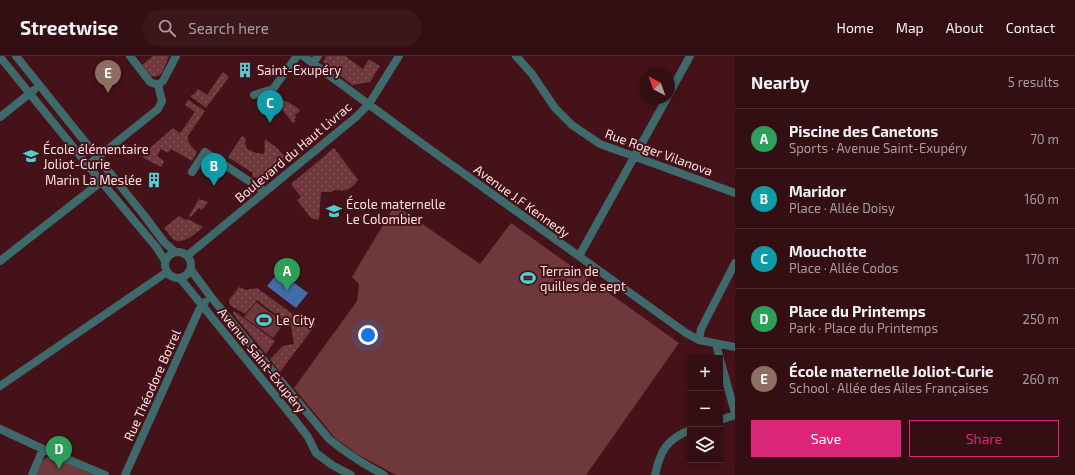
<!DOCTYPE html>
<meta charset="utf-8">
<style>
:root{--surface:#330e12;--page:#3b171b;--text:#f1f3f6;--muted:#a99c9f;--line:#4e2e32;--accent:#db2777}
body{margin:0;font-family:"Exo 2",sans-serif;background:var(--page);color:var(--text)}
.controls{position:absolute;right:12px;bottom:12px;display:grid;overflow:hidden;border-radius:0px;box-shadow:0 2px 6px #0003}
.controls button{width:36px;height:36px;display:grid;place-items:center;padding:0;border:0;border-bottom:1px solid var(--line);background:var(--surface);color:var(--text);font:20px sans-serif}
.compass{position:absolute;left:639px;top:12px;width:36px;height:36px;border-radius:50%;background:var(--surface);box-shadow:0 2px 6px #0003;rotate:319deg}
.you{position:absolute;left:368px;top:279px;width:14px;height:14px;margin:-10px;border:3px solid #fff;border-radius:50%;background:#1a73e8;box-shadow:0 0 0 6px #1a73e833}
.badge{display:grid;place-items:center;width:26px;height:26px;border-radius:50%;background:var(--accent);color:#fff;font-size:13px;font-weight:700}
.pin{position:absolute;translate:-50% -33px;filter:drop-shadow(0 1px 2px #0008)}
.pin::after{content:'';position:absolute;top:21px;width:14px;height:12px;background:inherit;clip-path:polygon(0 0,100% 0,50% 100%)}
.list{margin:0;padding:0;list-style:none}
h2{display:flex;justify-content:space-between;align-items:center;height:52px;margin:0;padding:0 16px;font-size:17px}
h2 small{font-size:13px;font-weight:400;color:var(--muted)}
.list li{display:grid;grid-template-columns:26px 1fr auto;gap:12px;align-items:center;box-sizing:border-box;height:60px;padding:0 16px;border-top:1px solid var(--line)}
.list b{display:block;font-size:15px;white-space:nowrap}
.list p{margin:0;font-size:13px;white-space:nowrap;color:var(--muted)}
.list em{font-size:13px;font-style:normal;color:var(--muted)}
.actions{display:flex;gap:8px;padding:12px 16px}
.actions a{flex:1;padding:9px 0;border:1px solid var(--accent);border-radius:0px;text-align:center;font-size:14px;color:var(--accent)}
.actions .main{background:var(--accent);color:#fff}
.icon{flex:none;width:22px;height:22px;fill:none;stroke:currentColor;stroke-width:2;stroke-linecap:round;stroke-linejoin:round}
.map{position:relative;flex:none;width:735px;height:419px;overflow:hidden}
header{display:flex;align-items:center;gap:24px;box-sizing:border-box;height:56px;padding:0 20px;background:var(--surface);border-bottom:1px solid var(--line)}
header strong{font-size:19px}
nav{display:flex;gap:22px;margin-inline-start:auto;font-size:14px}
.search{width:280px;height:36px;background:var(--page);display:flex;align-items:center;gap:10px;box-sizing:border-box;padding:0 14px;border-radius:22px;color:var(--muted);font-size:15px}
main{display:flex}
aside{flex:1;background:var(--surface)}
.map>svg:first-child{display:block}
.grass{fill:url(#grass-dots)}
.park{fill:#6f393c}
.water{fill:#436daa}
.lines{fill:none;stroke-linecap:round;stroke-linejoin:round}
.street{stroke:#3f6a6b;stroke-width:8}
.labels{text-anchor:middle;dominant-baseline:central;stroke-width:4;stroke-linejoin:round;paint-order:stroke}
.poi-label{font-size:13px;fill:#fce1e1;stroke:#441218;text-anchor:start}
.street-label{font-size:13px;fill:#fce1e1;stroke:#441218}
</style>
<header>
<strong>Streetwise</strong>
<div class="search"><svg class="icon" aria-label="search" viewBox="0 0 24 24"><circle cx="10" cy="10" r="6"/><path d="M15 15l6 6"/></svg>Search here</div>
<nav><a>Home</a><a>Map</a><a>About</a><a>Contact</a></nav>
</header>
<main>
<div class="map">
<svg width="735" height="419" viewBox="0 0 735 419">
<defs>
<pattern id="grass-dots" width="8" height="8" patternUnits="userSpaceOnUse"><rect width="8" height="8" fill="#6f393c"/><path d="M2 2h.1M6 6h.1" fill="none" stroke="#845558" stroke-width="1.8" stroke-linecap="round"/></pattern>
</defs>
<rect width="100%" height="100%" fill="#441218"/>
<path class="grass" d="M 153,0 L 169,0 L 162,17 C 159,20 156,21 151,20 L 142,9 Z
M 326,0 L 345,0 L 363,13 L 369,3 L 380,10 L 370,26 L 352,29 L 323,6 Z
M 223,16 L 229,21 L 206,52 L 190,40 L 194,38 L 198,33 L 207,39 Z
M 277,40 L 286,46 L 288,46 L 298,52 L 300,55 L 295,59 L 296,61 L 294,63 L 296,65 L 293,67 L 280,51 L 272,45 Z
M 188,44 L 205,55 L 188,80 C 187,87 192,91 197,96 L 192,105 L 171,93 L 168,97 L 161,93 L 157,100 L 164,105 L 161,111 L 142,101 L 150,97 L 150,92 L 173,72 L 180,77 L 195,56 L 185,49 Z
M 242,80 L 246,83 L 245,87 L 247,93 L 256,97 L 263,98 C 267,93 263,88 265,83 L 277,92 L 286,102 C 277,109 265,126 252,121 L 253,117 L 228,101 Z
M 334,92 L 358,124 C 350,135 347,135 334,134 L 332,136 L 321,136 L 319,164 L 311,162 L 297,144 L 301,141 L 291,128 Z
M 199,143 L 208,146 L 202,154 L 199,152 L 191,161 L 189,160 Z
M 179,160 L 186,164 L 188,163 L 203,171 C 196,177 183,190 173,183 C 170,180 167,175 164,172 Z
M 239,231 L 246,234 L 257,232 L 298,262 L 316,268 L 280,316 L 270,303 L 283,290 L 294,288 L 291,270 L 257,244 L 245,258 L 230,249 L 229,244 Z
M 234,255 L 275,285 L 266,298 L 234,259 L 233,257 Z"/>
<path class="park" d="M 395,149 L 480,208 L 511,167 L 679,287 L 586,419 L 396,419 L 357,398 L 335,382 L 294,332 L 357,245 L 359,228 L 352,221 Z
M 256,246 L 284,267 L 273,282 L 244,261 Z
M 47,401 L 55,402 L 94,419 L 36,419 L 41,406 Z"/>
<path class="water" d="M 279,216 L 308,237 L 296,252 L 267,230 Z"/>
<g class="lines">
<path class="street" d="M 16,0 L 143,158 L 164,186 L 175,196
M 130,0 L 150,26 L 158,29 L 163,25 L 176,0
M 303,0 L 424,89 L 686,277 L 699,284 L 735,291
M 516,0 L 532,18 L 555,52 L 572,69 L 600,88 L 735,137
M 0,1 L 95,118 L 157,192 L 165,205
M 313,7 L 318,0
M 669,38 L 690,0
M 254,39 L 273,33 L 297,0
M 0,61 L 34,34
M 88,109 L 158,53 L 162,45 L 158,29
M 192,116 L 205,96 L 264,135
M165 209a13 13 0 1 1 26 0a13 13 0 1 1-26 0Z
M 188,199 L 356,61 L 369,48 L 399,0
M 579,200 L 667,42
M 0,205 L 111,118
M 191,214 L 211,241 L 329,383 C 346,397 365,409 384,419
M 180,222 L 295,364 L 308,381 L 316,397 L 332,409 L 351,419
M 699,284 L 701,273 L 735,207
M 718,288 L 717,292 L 735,357
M 0,330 L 167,216
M 720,364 L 735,359
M 0,373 L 43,393
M 32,419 L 43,393 L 105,419
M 125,419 L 199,254 L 205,246
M 655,419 C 660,395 667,383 690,374"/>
</g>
<defs>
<symbol id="building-bare" viewBox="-9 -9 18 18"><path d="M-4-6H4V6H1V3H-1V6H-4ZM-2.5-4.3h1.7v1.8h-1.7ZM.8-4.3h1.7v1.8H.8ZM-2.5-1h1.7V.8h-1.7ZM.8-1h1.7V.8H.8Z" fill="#52cdd0" stroke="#441218" stroke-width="2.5" paint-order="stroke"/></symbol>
<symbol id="school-bare" viewBox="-9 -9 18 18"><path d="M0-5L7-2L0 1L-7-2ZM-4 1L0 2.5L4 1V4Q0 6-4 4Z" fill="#52cdd0" stroke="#441218" stroke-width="2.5" paint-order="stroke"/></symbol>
<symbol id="stadium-bare" viewBox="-9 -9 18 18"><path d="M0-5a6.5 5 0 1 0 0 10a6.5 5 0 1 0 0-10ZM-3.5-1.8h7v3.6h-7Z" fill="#52cdd0" stroke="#441218" stroke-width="2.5" paint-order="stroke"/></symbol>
</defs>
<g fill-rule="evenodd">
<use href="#building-bare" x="234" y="3" width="22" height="22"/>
<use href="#school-bare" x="20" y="89" width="22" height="22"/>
<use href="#building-bare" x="143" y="113" width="22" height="22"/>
<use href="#school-bare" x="323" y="144" width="22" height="22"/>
<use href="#stadium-bare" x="517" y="211" width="22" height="22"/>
<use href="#stadium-bare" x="253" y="253" width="22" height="22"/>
</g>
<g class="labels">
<g class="poi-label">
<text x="257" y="14">Saint-Exupéry</text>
<text x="43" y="93">École élémentaire<tspan x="43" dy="15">Joliot-Curie</tspan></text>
<text x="142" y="124" text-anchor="end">Marin La Meslée</text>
<text x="346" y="148">École maternelle<tspan x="346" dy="15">Le Colombier</tspan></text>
<text x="540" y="215">Terrain de<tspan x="540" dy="15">quilles de sept</tspan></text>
<text x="276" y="264">Le City</text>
</g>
<g class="street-label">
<text transform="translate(293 96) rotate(-40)">Boulevard du Haut Livrac</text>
<text transform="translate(659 96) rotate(20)">Rue Roger Vilanova</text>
<text transform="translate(522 145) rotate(36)">Avenue J.F Kennedy</text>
<text transform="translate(262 304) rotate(51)">Avenue Saint-Exupéry</text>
<text transform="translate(152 329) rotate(-66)">Rue Théodore Botrel</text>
</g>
</g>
</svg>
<div class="controls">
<button>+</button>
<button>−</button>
<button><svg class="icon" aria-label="layers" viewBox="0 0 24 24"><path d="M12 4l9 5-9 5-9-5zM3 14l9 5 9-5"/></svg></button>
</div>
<svg class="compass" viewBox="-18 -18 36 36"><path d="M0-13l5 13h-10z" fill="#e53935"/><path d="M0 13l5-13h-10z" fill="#a99c9f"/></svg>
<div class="you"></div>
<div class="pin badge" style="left:287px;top:235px;background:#2e9e5b">A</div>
<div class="pin badge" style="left:214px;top:130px;background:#0f9aa8">B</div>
<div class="pin badge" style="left:270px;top:67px;background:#0f9aa8">C</div>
<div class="pin badge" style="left:59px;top:413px;background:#2e9e5b">D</div>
<div class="pin badge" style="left:108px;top:37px;background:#8d6e63">E</div>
</div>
<aside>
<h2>Nearby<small>5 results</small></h2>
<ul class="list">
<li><span class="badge" style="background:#2e9e5b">A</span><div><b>Piscine des Canetons</b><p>Sports · Avenue Saint-Exupéry</p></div><em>70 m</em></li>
<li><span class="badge" style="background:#0f9aa8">B</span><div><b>Maridor</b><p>Place · Allée Doisy</p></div><em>160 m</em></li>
<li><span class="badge" style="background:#0f9aa8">C</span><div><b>Mouchotte</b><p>Place · Allée Codos</p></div><em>170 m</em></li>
<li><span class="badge" style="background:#2e9e5b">D</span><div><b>Place du Printemps</b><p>Park · Place du Printemps</p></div><em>250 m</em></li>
<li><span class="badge" style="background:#8d6e63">E</span><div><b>École maternelle Joliot-Curie</b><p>School · Allée des Ailes Françaises</p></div><em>260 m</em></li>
</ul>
<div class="actions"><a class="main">Save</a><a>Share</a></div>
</aside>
</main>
